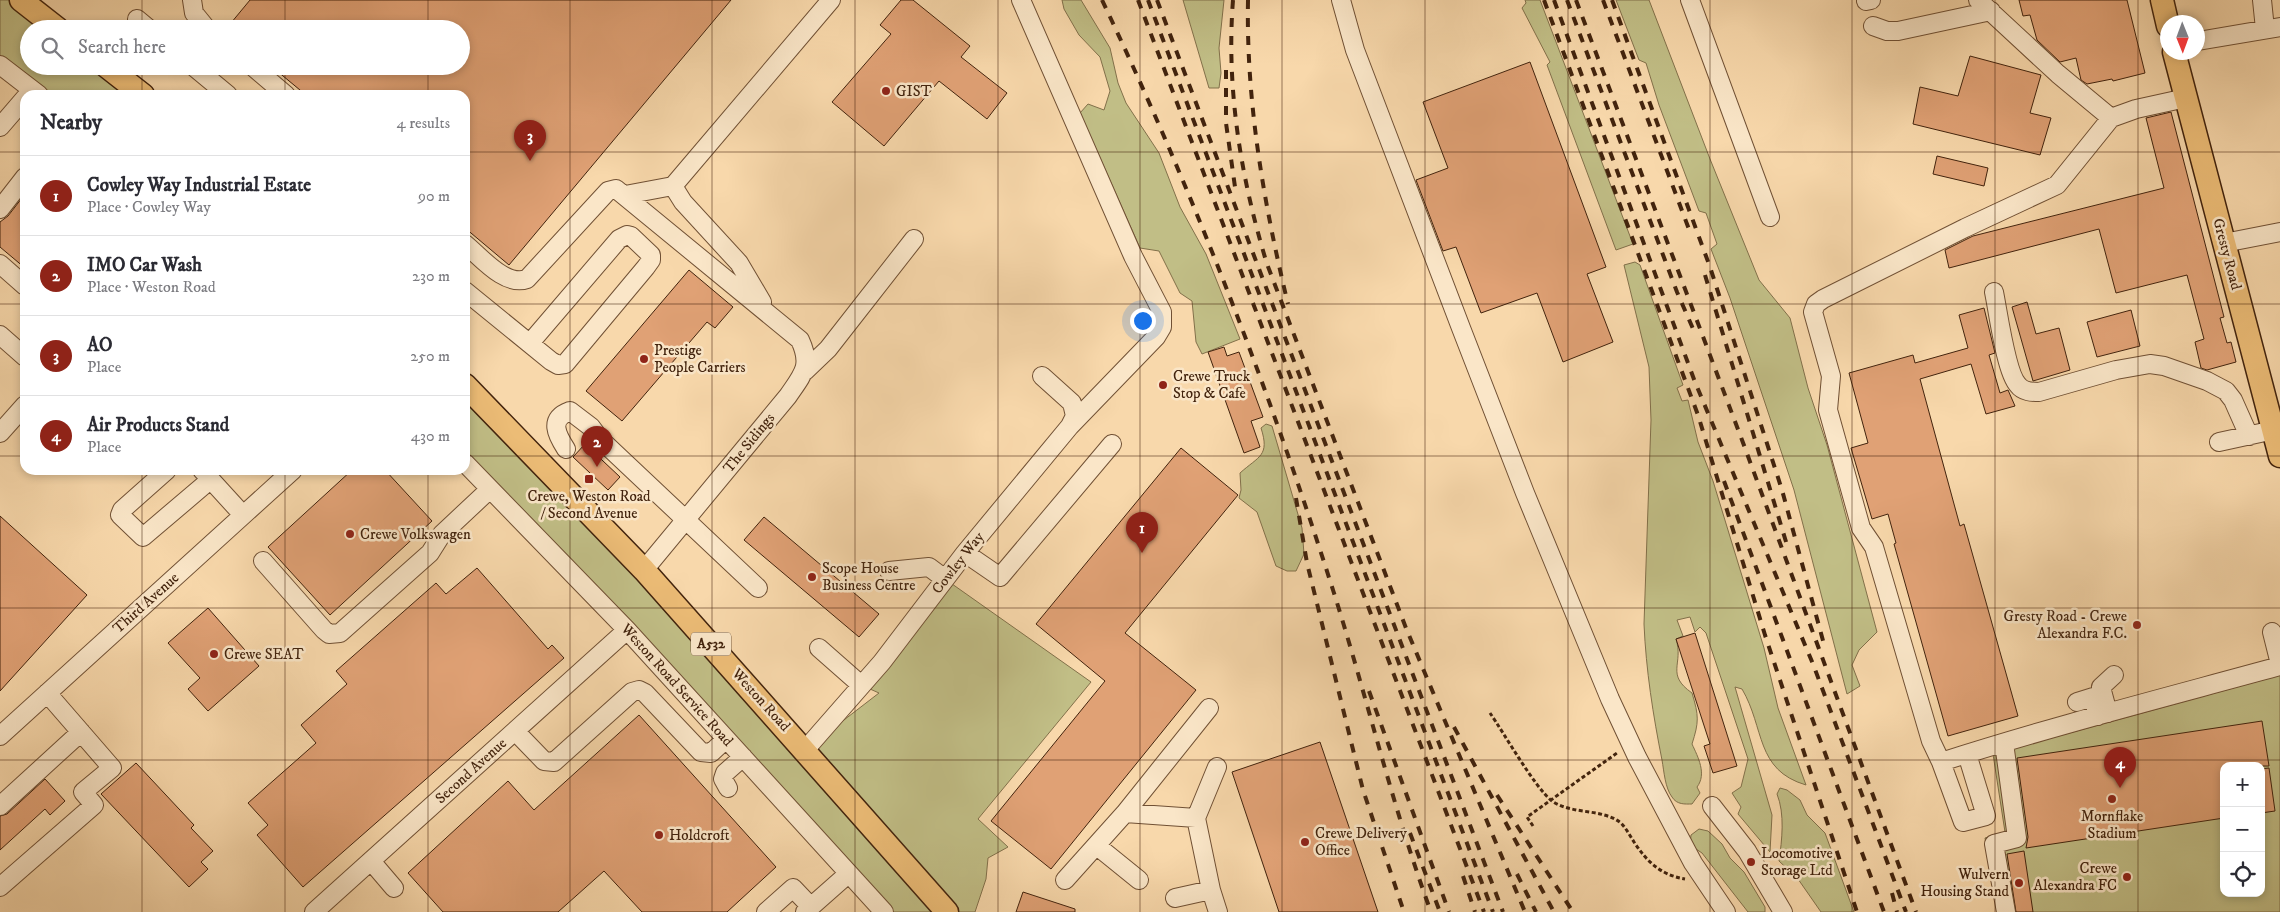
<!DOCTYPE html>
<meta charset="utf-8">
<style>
:root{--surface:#fff;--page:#f7f7f7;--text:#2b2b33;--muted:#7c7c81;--line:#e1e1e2;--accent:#8f2418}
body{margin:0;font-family:"IM FELL DW Pica",serif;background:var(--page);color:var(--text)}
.controls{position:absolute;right:15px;bottom:15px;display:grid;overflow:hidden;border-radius:10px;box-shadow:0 2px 8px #0003}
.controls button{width:45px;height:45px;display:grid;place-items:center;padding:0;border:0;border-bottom:1px solid var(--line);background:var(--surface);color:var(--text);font:25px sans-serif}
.compass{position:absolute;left:2160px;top:15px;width:45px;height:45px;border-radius:50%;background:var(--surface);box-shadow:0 2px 8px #0003;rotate:179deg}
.you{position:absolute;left:1142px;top:320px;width:18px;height:18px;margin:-12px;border:4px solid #fff;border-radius:50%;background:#1a73e8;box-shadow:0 0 0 8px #1a73e833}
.badge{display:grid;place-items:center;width:32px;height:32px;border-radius:50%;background:var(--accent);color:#fff;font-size:16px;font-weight:700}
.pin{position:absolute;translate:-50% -41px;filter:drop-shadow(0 1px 2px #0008)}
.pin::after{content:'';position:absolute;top:26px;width:18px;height:15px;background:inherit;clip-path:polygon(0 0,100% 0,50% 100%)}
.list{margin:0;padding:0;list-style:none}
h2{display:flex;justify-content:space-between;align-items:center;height:65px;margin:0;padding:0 20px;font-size:21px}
h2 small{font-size:16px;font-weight:400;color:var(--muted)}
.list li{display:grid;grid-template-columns:32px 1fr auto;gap:15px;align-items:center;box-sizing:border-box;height:80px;padding:0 20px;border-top:1px solid var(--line)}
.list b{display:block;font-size:19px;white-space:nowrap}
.list p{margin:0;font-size:16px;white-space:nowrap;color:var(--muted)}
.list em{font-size:16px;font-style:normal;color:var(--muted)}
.icon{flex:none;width:28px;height:28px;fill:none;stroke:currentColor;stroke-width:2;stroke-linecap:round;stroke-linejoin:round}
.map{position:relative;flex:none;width:2280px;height:912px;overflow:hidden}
.search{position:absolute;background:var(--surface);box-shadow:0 2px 8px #0003;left:20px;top:20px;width:450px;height:55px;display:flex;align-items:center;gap:12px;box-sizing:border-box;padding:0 18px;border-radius:28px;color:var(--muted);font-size:19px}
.panel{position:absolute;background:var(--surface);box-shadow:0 2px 8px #0003;left:20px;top:90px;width:450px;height:385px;border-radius:15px}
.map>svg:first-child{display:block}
.green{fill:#c1be86;stroke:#82704a;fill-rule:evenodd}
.building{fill:#e0a175;stroke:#42230d}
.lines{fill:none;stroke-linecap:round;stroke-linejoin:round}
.minor-casing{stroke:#705034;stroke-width:20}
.major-casing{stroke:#42230d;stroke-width:25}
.path{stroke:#42230d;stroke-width:3;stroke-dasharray:4 2.5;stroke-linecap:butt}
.minor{stroke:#fae6c8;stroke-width:18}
.major{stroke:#ecbc76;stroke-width:22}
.rail{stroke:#42230d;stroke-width:4;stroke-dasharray:9 9;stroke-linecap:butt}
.grid{fill:none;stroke:#42230d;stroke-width:1;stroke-opacity:0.55}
.poi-dot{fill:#8f2418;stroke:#fae6c8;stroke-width:2}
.labels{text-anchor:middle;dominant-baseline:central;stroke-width:5;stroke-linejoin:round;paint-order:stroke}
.shield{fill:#fae6c8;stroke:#795e45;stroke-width:1}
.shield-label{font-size:14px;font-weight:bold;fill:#42230d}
.poi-label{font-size:15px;fill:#42230d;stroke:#fae6c8;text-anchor:start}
.street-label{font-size:15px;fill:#42230d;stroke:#fae6c8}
</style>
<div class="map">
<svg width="2280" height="912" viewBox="0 0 2280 912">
<rect width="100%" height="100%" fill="#f8d8ab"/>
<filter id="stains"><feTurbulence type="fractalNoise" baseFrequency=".004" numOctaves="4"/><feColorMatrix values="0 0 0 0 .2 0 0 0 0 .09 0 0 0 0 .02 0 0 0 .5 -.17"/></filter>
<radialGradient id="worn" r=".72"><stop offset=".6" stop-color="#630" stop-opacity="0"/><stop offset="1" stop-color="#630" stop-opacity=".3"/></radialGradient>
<path class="green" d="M 0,0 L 21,0 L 58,29 L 29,29 L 29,66 L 106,66 L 143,95 L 37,95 L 0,67 Z
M 1062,0 L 1081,0 L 1110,48 L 1118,83 L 1126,103 L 1159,153 L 1180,207 L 1206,254 L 1240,339 L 1202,354 L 1196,342 L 1192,301 L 1180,293 L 1159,251 L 1140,248 L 1080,113 L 1088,104 L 1104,110 L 1110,91 L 1100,57 L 1079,35 L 1064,9 Z
M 1183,0 L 1224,0 L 1219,48 L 1221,73 L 1219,88 L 1209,88 Z
M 1525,0 L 1540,0 L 1633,244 L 1616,250 L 1547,65 L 1550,62 L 1522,8 L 1526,3 Z
M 1616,0 L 1649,0 L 1710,159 L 1759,280 L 1790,318 L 1808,388 L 1827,445 L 1877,632 L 1859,650 L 1852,665 L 1860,686 L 1847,694 L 1794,490 L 1730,298 L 1711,249 L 1717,244 L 1706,213 L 1699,211 L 1659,105 L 1646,63 L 1639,60 Z
M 1635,262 L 1640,265 L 1683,385 L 1677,388 L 1682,401 L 1688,400 L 1698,442 L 1713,481 L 1764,648 L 1778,708 L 1806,785 C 1755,770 1765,728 1742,689 L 1735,687 L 1772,815 L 1770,852 L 1738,814 L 1741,807 L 1732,793 L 1741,787 L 1748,759 L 1706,633 L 1700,627 L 1695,632 L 1690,617 L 1677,620 L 1683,636 L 1676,639 C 1684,664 1665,674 1692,693 C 1699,716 1699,722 1692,744 C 1698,757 1707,774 1697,787 L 1700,793 L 1692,804 C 1685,804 1677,805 1672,797 C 1665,788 1664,771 1662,760 C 1653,715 1646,670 1644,624 L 1651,420 L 1649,367 L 1624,265 Z
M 465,385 L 805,750 L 879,693 L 861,685 L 945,579 L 1091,682 L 978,819 L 1008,847 L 988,858 L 986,879 L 975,912 L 884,912 L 465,463 Z
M 1266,424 L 1272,426 L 1302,528 L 1304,554 L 1296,571 L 1287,571 L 1276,566 L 1257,512 L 1239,498 L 1241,490 L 1240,473 C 1259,456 1270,456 1261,428 Z
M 2280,675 L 2280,912 L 1998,912 L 1985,838 L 2005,832 L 1993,754 ZM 2224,766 L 2261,766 L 2261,893 L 2224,893 Z
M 1780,788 L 1787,790 L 1800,800 L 1807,815 L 1825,833 L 1854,912 L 1821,912 L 1798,879 L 1779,861 C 1782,840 1785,814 1777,794 Z
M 1699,829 L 1708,831 L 1722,844 L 1730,858 L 1744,872 L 1765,907 L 1765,912 L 1748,912 L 1702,853 L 1690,845 L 1691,835 Z"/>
<path class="building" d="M 250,0 L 731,0 L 509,265 L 465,228 L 465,95 L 306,95 L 271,66 L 461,66 L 461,29 L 226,29 Z
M 901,0 L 913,0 L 970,46 L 961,57 L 1007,93 L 987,119 L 939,81 L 884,146 L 832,102 L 891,34 L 880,25 Z
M 2019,0 L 2127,0 L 2145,73 L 2113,81 L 2112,79 L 2087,84 L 2081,80 L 2076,58 L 2060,62 L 2037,40 L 2030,15 L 2023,16 Z
M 1970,56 L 2041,75 L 2030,113 L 2051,118 L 2040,155 L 1913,124 L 1920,87 L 1958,96 Z
M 1530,62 L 1606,267 L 1587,274 L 1613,342 L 1563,362 L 1537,293 L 1481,313 L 1456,247 L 1443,251 L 1416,180 L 1448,168 L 1423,102 Z
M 2171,112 L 2224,317 L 2220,318 L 2227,343 L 2231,342 L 2236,362 L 2207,370 L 2201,368 L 2195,342 L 2204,339 L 2187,275 L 2116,293 L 2099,229 L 1949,268 L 1945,250 L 1973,236 L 2164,188 L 2146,118 Z
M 1937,156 L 1988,168 L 1984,186 L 1933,174 Z
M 25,194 L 25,268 L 0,247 L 0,222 L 8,216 Z
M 689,270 L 733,307 L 715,328 L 707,322 L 622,421 L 586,391 Z
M 2027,302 L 2036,334 L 2059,328 L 2070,370 L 2033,381 L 2012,307 Z
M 1984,308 L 1995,353 L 1989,355 L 2000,393 L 2008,390 L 2015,406 L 1986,414 L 1971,364 L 1920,379 L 1960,526 L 1964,524 L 2018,716 L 1948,736 L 1894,544 L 1896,543 L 1888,514 L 1872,519 L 1851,448 L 1868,443 L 1849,373 L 1913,355 L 1915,363 L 1968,348 L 1959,315 Z
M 2131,310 L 2140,346 L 2097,357 L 2087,322 Z
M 1224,347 L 1227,356 L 1239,352 L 1263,417 L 1251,421 L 1260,447 L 1244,453 L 1208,352 Z
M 585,444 L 620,477 L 608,490 L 573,457 Z
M 1181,448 L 1238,495 L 1125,633 L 1196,690 L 1051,869 L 991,821 L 1105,681 L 1036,624 Z
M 352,470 L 385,470 L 432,521 L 330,615 L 268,547 Z
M 0,516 L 87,595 L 0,691 Z
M 764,517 L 879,614 L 859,637 L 744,540 Z
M 477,568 L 548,649 L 552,645 L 564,658 L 303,887 L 257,835 L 268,825 L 248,803 L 316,743 L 301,725 L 347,684 L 336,671 L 436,583 L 446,594 Z
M 208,608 L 259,666 L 208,711 L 188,689 L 200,678 L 168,643 Z
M 1695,633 L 1737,766 L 1713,773 L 1704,746 L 1710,744 L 1676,639 Z
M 639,715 L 776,867 L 727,912 L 642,912 L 604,871 L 558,912 L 443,912 L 408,873 L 508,781 L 534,810 Z
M 2262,721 L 2269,766 L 2224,766 L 2224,818 L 2026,848 L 2028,837 L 2017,758 Z
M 1320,742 L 1378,912 L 1279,912 L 1232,772 Z
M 136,763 L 194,825 L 191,828 L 213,851 L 201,862 L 208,869 L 189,887 L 101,794 Z
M 2269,768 L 2275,811 L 2261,813 L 2261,769 Z
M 45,779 L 65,801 L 50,815 L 45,809 L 0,850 L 0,816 L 7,814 Z
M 2024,851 L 2033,912 L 2016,912 L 2007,854 Z
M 1023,892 L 1075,909 L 1075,912 L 1016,912 Z"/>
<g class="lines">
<defs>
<path id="minor" d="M 192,0 L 194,13 L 207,29
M 1021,0 L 1133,256 L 1162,312 L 1162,327 L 1156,337 L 1070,426
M 1341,0 L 1355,50 L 1461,328 L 1525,493 L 1610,699 L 1637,757 L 1693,863 L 1726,912
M 1690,0 L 1770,217
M 1978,0 L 2058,74 L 2111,118
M 2262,0 L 2265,29
M 1866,1 L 1871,0
M 137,19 L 149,29
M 1873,26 L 1887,31 L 1898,31 L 1991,11
M 2198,41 L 2280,27
M 0,65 L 39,95
M 193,66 L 228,95
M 252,66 L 286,95
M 0,127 L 25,98
M 673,186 L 683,202 L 739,263 L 762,302
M 625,195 L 673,186 L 831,0
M 0,209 L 25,177
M 2224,243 L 2280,232
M 465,244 C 481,257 505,287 527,279 L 608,191 L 616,189 L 800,340 C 812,366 803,374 788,396 L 644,570
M 0,264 L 25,286
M 465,291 L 551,361 L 558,365 L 565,364 L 646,267 L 651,260 L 651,255 L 631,236 L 627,235 L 619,239 L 530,343
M 1994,292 C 1998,311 2006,373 2018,385 C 2023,392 2032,392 2039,392 L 2116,370 L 2150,364 L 2164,366 L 2207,381 L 2226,391 L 2233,400 L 2249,436
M 0,335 L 25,357
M 805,371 L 828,349 L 914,239
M 0,433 L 25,405
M 2219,442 L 2274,430
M 566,449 C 557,435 548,419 570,411 L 591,427 L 600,439 L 758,588
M 465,463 L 627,630 L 884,912
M 167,470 L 122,510 L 120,515 L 143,537 L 210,480
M 202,470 L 243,515
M 965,553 L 1000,577 L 1112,444
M 263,561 L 324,630 L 329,634 L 340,633 L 430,553 L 442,534 L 490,489
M 889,571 L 929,567 L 945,579
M 2272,632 L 2280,664
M 819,648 L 861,685
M 2077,702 L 2093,697 L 2098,716
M 2108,713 L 2101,687 L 2114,675
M 515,731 L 544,761 L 554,762 L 632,692 L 639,690 L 645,693 L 701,752 L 711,753 L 726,739
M 0,736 L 293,470
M 2004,743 L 2017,838 L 1994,844 L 2006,912
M 805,750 L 882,662 L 965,553 L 1070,426 L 1075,416 L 1072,403 L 1042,376
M 1967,754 L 1986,816 L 1963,822 L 1941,762 C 2053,726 2167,697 2280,666
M 1941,762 L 1931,741 L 1874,547 L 1861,528 L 1828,410 L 1831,376 L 1813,312 L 1816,304 L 1823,299 L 1965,228 L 2057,185 L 2111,118 L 2136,109 L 2186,98
M 1217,767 L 1196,818 L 1211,890 L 1218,912
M 728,788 L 723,779 L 725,773 L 743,757
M 0,806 L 81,732
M 1712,806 L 1747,851 L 1783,912
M 1125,813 L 1209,708
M 1097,846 L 1139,880
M 371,861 L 394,888
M 1065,880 L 1125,813 L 1196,818
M 0,887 L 94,805 L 83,792 L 112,768 L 47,693
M 1175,898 L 1211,890
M 314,912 L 627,630
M 766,912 L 793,888 L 811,907
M 805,912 L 848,874"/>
<path id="major" d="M 21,0 L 58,29
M 2162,0 L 2168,26
M 2174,52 L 2280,456
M 106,66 L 143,95
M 465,385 L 644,570 L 947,912"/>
</defs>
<use href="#minor" class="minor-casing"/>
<use href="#major" class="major-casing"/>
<path class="path" d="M 1490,713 C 1504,733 1535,788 1552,801 C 1572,815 1602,808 1621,823 C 1626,828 1630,836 1634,842 C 1647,862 1661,875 1685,879
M 1533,826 L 1527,817 L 1617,753"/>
<use href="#minor" class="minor"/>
<use href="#major" class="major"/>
<path class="rail" d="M 1102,0 C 1193,191 1269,389 1333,590 C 1367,697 1392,806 1431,912
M 1138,0 L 1484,912
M 1148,0 L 1493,912
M 1157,0 L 1503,912
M 1233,0 C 1226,89 1241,179 1267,264 L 1406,628 L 1525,912
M 1248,0 C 1246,102 1264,205 1288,304
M 1544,0 L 1698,415 L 1765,635 L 1857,912
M 1554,0 L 1695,382 L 1813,664 L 1906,912
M 1567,0 L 1677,292 L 1694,331
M 1576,0 L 1742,440 L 1916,912
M 1603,0 L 1690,232
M 1612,0 L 1710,267 L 1782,490 L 1825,648
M 1226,70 L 1226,123 L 1236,194
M 1705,275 L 1787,545
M 1724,481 L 1884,912
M 1296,498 L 1307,563 L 1363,790 L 1404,912
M 1369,691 L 1449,912
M 1454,727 L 1554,912
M 1497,795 L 1573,912
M 1410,833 L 1440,912
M 1517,874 L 1536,912
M 1463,876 L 1475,912
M 1892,893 L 1897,912"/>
</g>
<path class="grid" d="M 142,0 L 142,29M 285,0 L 285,29M 428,0 L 428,29M 570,0 L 570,912M 712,0 L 712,912M 855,0 L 855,912M 998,0 L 998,912M 1140,0 L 1140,912M 1282,0 L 1282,912M 1425,0 L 1425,912M 1568,0 L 1568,912M 1710,0 L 1710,912M 1852,0 L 1852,912M 1995,0 L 1995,912M 2138,0 L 2138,912M 142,66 L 142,95M 285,66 L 285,95M 428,66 L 428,95M 0,152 L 25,152M 465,152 L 2280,152M 0,304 L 25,304M 465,304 L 2280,304M 0,456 L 25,456M 465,456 L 2280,456M 142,470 L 142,912M 285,470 L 285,912M 428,470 L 428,912M 0,608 L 2280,608M 0,760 L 2280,760"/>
<g class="poi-dot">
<circle cx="886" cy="91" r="5"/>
<circle cx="644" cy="359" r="5"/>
<circle cx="1163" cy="385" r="5"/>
<rect x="584" y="474" width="10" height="10" rx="2.5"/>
<circle cx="350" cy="534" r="5"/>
<circle cx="812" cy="577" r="5"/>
<circle cx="2137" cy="625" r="5"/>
<circle cx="214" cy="654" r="5"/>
<circle cx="2112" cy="799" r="5"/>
<circle cx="659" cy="835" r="5"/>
<circle cx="1305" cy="842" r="5"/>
<circle cx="1751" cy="862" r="5"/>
<circle cx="2127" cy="877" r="5"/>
<circle cx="2019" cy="883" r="5"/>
</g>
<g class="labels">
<rect class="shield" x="691" y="632.5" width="40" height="23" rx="4"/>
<g class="shield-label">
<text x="711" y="644">A532</text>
</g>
<g class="poi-label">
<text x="896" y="91">GIST</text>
<text x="654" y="350">Prestige<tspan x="654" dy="17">People Carriers</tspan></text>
<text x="1173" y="376">Crewe Truck<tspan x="1173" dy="17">Stop &amp; Cafe</tspan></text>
<text x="589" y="496" text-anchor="middle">Crewe, Weston Road<tspan x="589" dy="17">/ Second Avenue</tspan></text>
<text x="360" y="534">Crewe Volkswagen</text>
<text x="822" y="568">Scope House<tspan x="822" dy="17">Business Centre</tspan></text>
<text x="2127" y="616" text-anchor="end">Gresty Road - Crewe<tspan x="2127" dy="17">Alexandra F.C.</tspan></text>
<text x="224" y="654">Crewe SEAT</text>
<text x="2112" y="816" text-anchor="middle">Mornflake<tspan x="2112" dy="17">Stadium</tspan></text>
<text x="1315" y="833">Crewe Delivery<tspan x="1315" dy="17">Office</tspan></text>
<text x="669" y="835">Holdcroft</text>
<text x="1761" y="853">Locomotive<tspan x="1761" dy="17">Storage Ltd</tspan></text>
<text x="2117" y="868" text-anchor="end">Crewe<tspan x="2117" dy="17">Alexandra FC</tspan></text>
<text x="2009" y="874" text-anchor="end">Wulvern<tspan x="2009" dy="17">Housing Stand</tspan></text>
</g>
<g class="street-label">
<text transform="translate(2227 254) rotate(75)">Gresty Road</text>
<text transform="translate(749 443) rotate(-51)">The Sidings</text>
<text transform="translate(958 563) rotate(-52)">Cowley Way</text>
<text transform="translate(146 603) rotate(-42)">Third Avenue</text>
<text transform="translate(677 685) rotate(48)">Weston Road Service Road</text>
<text transform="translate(761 700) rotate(48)">Weston Road</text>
<text transform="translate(471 771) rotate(-42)">Second Avenue</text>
</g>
</g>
<rect width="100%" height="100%" filter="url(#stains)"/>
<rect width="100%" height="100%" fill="url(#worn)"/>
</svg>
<div class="controls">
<button>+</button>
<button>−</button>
<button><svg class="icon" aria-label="locate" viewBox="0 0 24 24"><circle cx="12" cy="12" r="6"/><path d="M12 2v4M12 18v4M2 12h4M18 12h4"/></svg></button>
</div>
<svg class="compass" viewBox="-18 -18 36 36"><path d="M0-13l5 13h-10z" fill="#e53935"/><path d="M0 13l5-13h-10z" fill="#7c7c81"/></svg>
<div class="you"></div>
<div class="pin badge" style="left:1142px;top:553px">1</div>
<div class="pin badge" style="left:597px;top:467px">2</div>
<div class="pin badge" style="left:530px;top:161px">3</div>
<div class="pin badge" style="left:2120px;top:788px">4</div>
<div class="search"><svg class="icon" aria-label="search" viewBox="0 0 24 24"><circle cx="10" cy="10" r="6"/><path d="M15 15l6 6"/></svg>Search here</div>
<section class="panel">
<h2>Nearby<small>4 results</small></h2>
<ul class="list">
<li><span class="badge">1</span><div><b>Cowley Way Industrial Estate</b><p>Place · Cowley Way</p></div><em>90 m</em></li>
<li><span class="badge">2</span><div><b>IMO Car Wash</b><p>Place · Weston Road</p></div><em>230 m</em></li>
<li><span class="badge">3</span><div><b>AO</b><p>Place</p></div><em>250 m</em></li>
<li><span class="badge">4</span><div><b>Air Products Stand</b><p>Place</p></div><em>430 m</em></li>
</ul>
</section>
</div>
